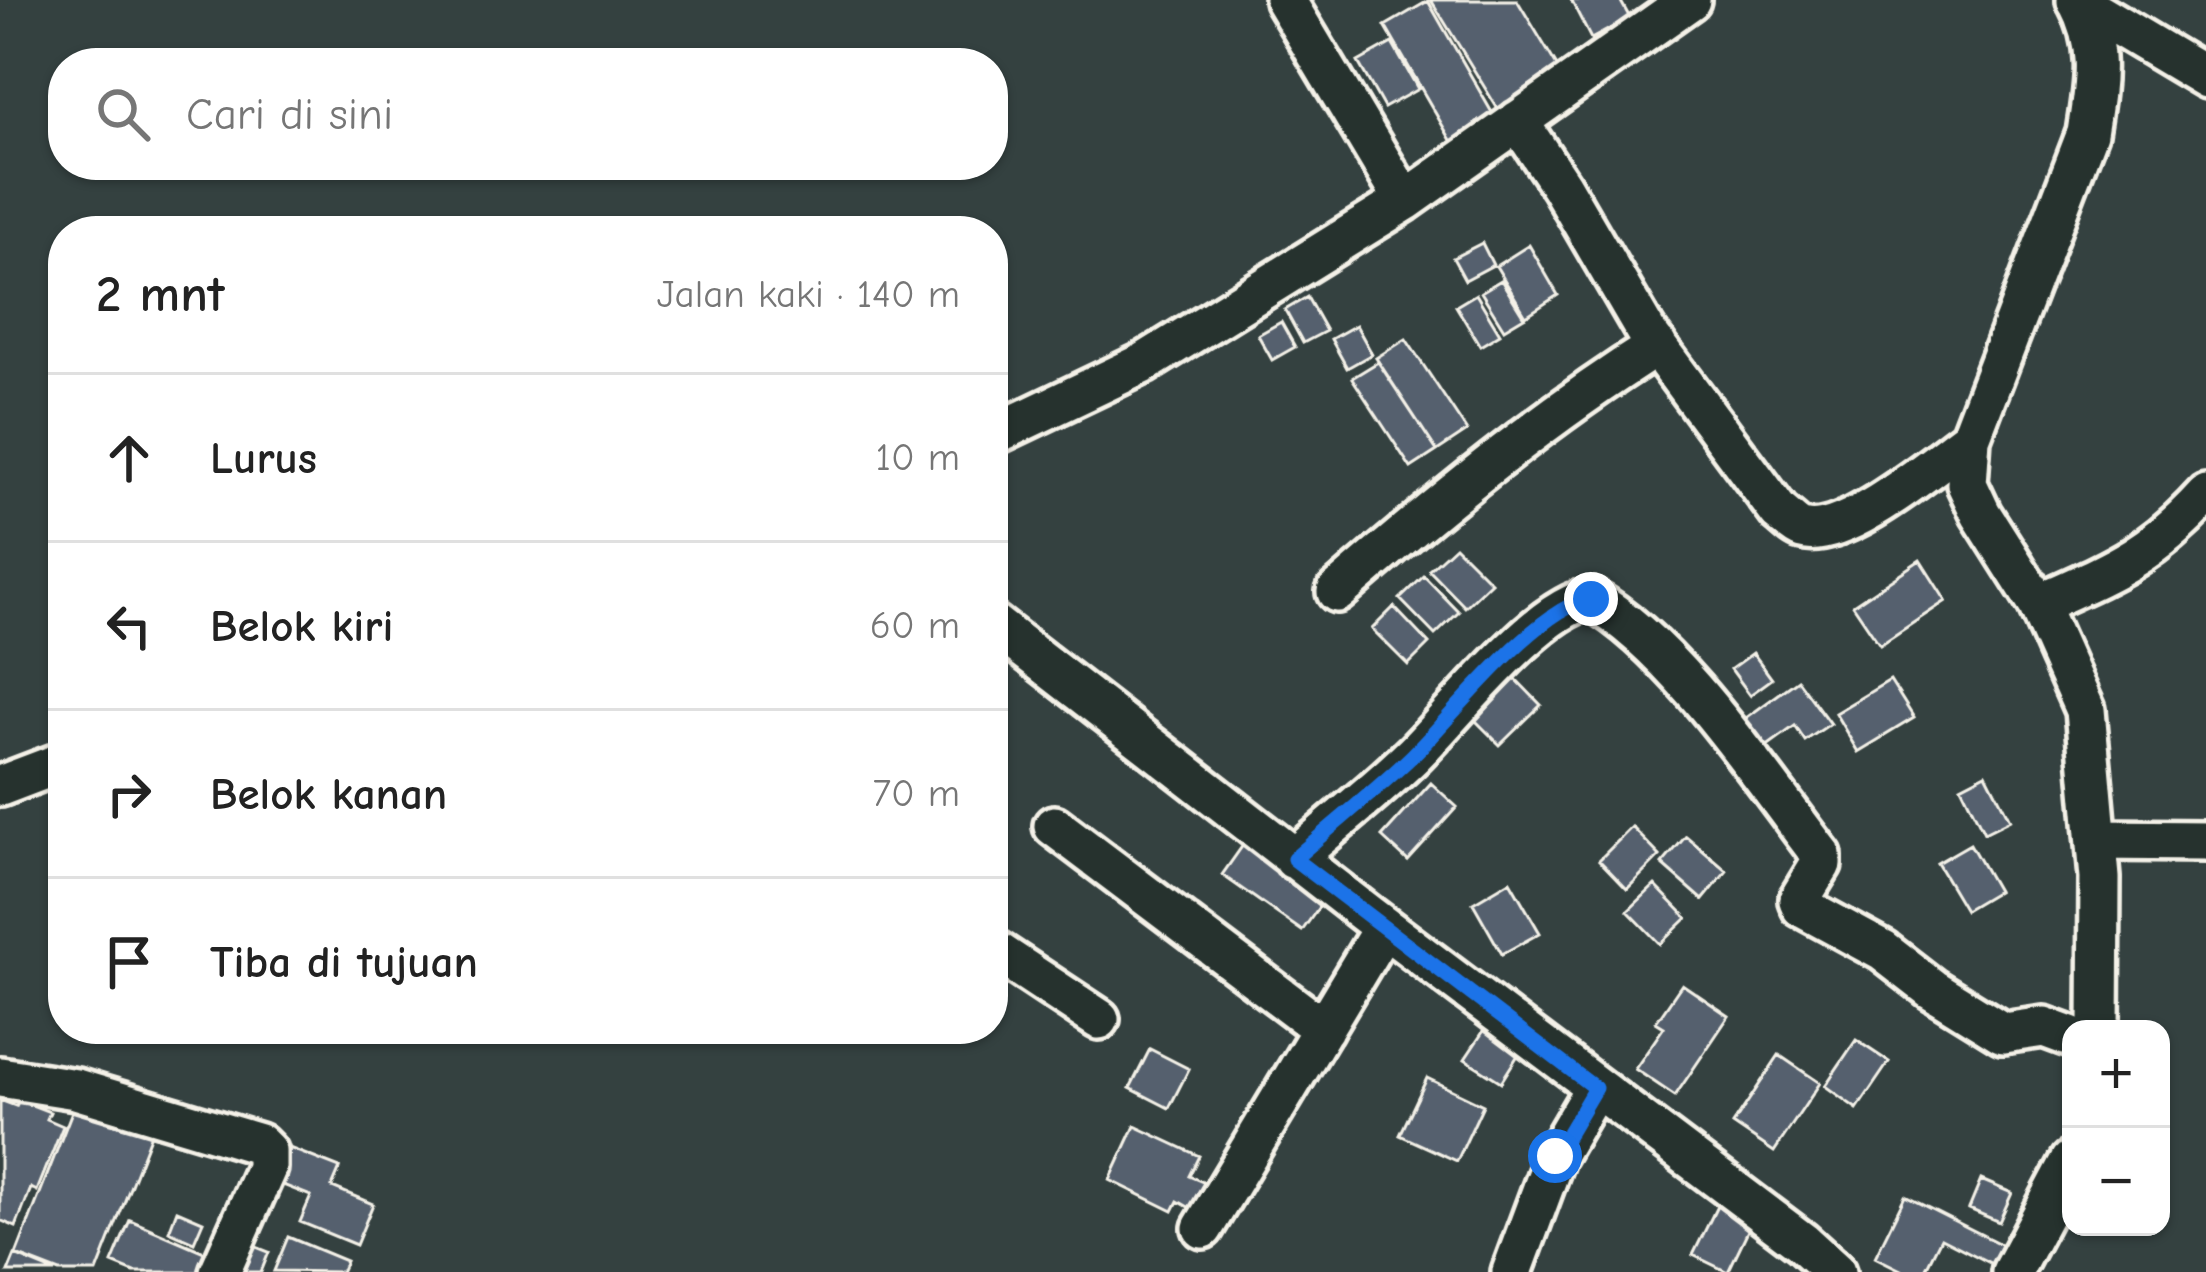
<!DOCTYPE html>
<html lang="id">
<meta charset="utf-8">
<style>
:root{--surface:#fff;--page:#f2f2f2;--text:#222;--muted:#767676;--line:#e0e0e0}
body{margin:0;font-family:"Comic Neue",sans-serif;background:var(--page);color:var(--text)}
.controls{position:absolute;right:36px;bottom:36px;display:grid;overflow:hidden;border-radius:24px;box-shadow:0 3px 9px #0004}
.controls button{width:108px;height:108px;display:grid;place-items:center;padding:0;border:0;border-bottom:3px solid var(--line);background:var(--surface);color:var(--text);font:60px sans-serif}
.stop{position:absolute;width:36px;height:36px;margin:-27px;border:9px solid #1a73e8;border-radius:50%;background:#fff}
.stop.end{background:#1a73e8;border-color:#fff;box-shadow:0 3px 12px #0008}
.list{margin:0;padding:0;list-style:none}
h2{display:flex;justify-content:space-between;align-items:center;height:156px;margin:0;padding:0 48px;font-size:51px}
h2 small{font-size:39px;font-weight:400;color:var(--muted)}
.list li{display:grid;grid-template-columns:78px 1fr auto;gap:36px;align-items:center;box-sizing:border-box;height:168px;padding:0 48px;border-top:3px solid var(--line)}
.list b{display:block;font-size:45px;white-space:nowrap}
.list em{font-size:39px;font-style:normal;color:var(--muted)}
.icon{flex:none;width:66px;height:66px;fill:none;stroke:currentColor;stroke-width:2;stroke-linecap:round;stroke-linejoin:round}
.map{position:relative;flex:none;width:2206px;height:1272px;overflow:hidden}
.search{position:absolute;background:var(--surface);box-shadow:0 3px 9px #0004;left:48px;top:48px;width:960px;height:132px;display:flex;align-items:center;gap:30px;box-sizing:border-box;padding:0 42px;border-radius:48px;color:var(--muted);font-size:45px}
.panel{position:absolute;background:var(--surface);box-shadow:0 3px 9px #0004;left:48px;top:216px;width:960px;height:828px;border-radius:48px}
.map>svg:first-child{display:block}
.building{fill:#55616e;stroke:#f4f1e8;stroke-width:3}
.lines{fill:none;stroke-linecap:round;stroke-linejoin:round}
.street-casing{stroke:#f4f1e8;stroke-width:48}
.street{stroke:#26332d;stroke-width:39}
.route{stroke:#1a73e8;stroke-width:15}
</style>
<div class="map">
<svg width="2206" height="1272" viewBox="0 0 2206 1272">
<rect width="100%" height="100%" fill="#344140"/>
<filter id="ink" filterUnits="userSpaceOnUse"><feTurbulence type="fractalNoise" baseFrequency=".00833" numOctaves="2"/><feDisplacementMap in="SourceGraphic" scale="24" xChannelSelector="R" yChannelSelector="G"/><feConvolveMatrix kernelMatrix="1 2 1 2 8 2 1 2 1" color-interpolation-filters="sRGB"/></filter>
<g filter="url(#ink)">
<path class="building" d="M 1431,0 L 1517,0 L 1566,81 L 1504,119 Z
M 1571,0 L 1620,0 L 1630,18 L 1591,39 Z
M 1428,1 L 1502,130 L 1459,154 L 1385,26 Z
M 1392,43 L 1418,89 L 1384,108 L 1358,62 Z
M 1482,243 L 1493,265 L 1465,280 L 1453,258 Z
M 1529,245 L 1558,295 L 1526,316 L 1496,266 Z
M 1501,280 L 1524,317 L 1504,329 L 1481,292 Z
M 1476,294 L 1500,334 L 1480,346 L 1456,306 Z
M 1307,297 L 1326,331 L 1303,343 L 1285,310 Z
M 1281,322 L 1295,347 L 1272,360 L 1258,335 Z
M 1356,325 L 1372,354 L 1347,368 L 1331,339 Z
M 1406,339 L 1467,431 L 1437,451 L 1376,358 Z
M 1378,362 L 1437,451 L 1411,468 L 1352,378 Z
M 1455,546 L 1491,582 L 1465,607 L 1429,570 Z
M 1920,560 L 1946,601 L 1880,645 L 1853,605 Z
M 1424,576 L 1459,612 L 1435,635 L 1400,599 Z
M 1394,607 L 1429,644 L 1408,665 L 1372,629 Z
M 1753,653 L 1772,679 L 1750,695 L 1731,669 Z
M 1511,674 L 1541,705 L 1500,745 L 1469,714 Z
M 1798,680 L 1830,724 L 1805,741 L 1795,726 L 1755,755 L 1735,726 Z
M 1890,680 L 1914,718 L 1858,752 L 1835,713 Z
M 1986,773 L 2010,820 L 1984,833 L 1961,786 Z
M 1431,783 L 1457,807 L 1408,861 L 1382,837 Z
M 1632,827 L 1660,856 L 1627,889 L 1599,860 Z
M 1686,836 L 1727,871 L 1703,900 L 1662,864 Z
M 1248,838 L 1328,894 L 1302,931 L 1222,875 Z
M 1970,844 L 1997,891 L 1965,910 L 1937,863 Z
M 1510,881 L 1540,933 L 1502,954 L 1473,903 Z
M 1655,885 L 1687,918 L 1660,944 L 1628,911 Z
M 1682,984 L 1729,1016 L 1675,1096 L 1635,1069 L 1664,1027 L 1656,1022 Z
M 1485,1029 L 1520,1052 L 1501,1082 L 1465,1059 Z
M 1856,1040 L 1889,1062 L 1857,1109 L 1825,1086 Z
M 1150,1049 L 1189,1069 L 1169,1108 L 1130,1088 Z
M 1779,1055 L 1820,1083 L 1774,1152 L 1733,1124 Z
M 1427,1078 L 1483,1105 L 1457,1161 L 1400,1135 Z
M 78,1096 L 154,1126 L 97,1272 L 60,1272 L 16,1255 Z
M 0,1100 L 16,1106 L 19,1100 L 50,1112 L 47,1119 L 63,1126 L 37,1191 L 31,1188 L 16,1227 L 0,1220 Z
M 1135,1126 L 1199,1156 L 1189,1176 L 1205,1183 L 1192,1209 L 1178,1201 L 1173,1211 L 1110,1180 Z
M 284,1146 L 340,1168 L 332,1187 L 373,1204 L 356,1245 L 300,1222 L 311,1196 L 270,1180 Z
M 1981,1180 L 2012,1193 L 1999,1222 L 1969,1209 Z
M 1905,1196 L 2004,1246 L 1994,1265 L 1941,1238 L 1924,1272 L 1905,1272 L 1875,1257 Z
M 1718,1204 L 1753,1220 L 1728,1272 L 1693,1255 Z
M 177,1210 L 203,1221 L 194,1242 L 169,1231 Z
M 130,1220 L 216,1257 L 209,1272 L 134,1272 L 112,1263 Z
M 288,1237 L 346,1261 L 341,1272 L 274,1271 Z
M 239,1240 L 269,1252 L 261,1272 L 225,1272 Z
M 15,1255 L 56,1272 L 8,1272 Z"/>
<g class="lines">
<defs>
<path id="street" d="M 1285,0 L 1405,201
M 2077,0 C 2102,46 2095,83 2087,133 L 1970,438 L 1967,484 L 1981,514 L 2038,604 L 2085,710 L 2100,878 L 2099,1029
M 2077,1 L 2206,78
M 1518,121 L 1561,186 L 1646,332 L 1779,512 C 1786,517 1795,527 1802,529 C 1844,542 1936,462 1970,438
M 993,435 L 1144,363 L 1405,201 L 1690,0
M 1337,592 C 1438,504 1544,417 1657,346
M 2038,604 C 2111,571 2151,556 2206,495
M 993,624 L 1368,915 L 1802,1242 L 1835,1272
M 0,786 L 63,762
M 1054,826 L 1323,1029
M 2097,840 L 2206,841
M 1294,859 C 1333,824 1375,792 1413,755 C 1452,717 1540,604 1591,599 C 1675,646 1761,777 1821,855 L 1821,864 L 1799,900 L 1802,907 L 1883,951 L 1932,989 L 2003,1033 L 2044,1027 L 2071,1037
M 993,949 L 1099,1019
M 0,1077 L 76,1089 L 259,1144 L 266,1151 L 266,1168 L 220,1272
M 1203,1228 L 1384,927
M 1512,1272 L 1555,1156 L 1595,1088
M 2012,1272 L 2071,1161"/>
</defs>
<use href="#street" class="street-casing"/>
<use href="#street" class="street"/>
</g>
</g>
<g class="lines" filter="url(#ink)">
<path class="route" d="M 1555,1156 L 1595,1088 L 1294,859 C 1333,824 1375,792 1413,755 C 1451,718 1540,604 1591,599"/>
</g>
</svg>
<div class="controls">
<button>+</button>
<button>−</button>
</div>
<div class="stop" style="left:1555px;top:1156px"></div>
<div class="stop end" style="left:1591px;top:599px"></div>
<div class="search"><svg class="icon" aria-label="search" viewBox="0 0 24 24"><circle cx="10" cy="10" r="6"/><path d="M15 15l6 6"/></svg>Cari di sini</div>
<section class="panel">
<h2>2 mnt<small>Jalan kaki · 140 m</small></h2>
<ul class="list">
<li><svg class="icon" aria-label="ahead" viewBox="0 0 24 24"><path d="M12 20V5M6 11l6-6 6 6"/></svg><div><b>Lurus</b></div><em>10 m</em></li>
<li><svg class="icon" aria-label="left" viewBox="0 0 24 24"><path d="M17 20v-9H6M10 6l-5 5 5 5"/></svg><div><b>Belok kiri</b></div><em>60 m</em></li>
<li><svg class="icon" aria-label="right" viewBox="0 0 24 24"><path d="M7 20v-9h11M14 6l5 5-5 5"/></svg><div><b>Belok kanan</b></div><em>70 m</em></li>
<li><svg class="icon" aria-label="arrive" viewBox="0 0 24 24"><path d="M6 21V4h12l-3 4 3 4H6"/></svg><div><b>Tiba di tujuan</b></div></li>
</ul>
</section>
</div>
